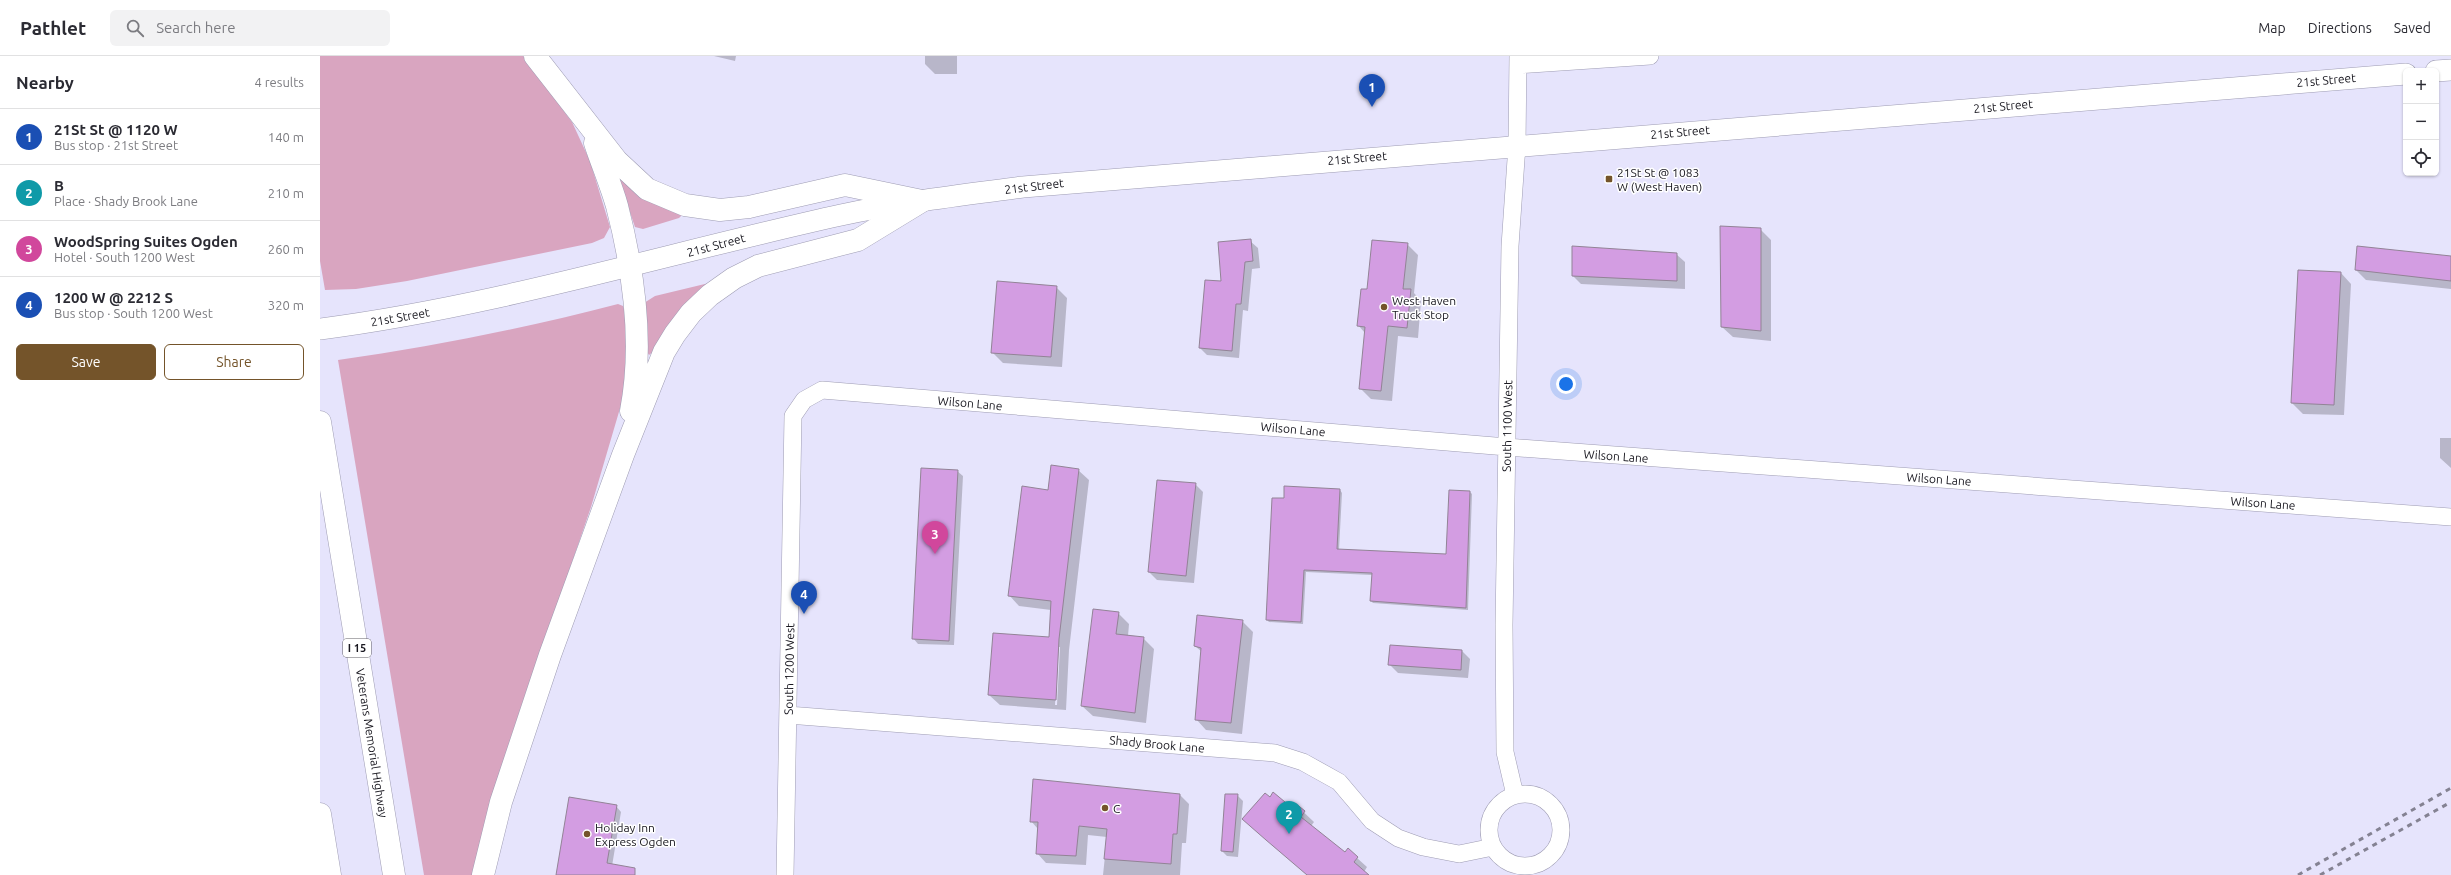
<!DOCTYPE html>
<meta charset="utf-8">
<style>
:root{--surface:#fff;--page:#f2f2f3;--text:#2b2b33;--muted:#7c7c81;--line:#e1e1e2;--accent:#74542a}
body{margin:0;font-family:Ubuntu,sans-serif;background:var(--page);color:var(--text)}
.controls{position:absolute;right:12px;top:12px;display:grid;overflow:hidden;border-radius:6px;box-shadow:0 1px 3px #0004}
.controls button{width:36px;height:36px;display:grid;place-items:center;padding:0;border:0;border-bottom:1px solid var(--line);background:var(--surface);color:var(--text);font:20px sans-serif}
.you{position:absolute;left:1246px;top:328px;width:14px;height:14px;margin:-10px;border:3px solid #fff;border-radius:50%;background:#1a73e8;box-shadow:0 0 0 6px #1a73e833}
.badge{display:grid;place-items:center;width:26px;height:26px;border-radius:50%;background:var(--accent);color:#fff;font-size:13px;font-weight:700}
.pin{position:absolute;translate:-50% -33px;filter:drop-shadow(0 1px 2px #0008)}
.pin::after{content:'';position:absolute;top:21px;width:14px;height:12px;background:inherit;clip-path:polygon(0 0,100% 0,50% 100%)}
.list{margin:0;padding:0;list-style:none}
h2{display:flex;justify-content:space-between;align-items:center;height:52px;margin:0;padding:0 16px;font-size:17px}
h2 small{font-size:13px;font-weight:400;color:var(--muted)}
.list li{display:grid;grid-template-columns:26px 1fr auto;gap:12px;align-items:center;box-sizing:border-box;height:56px;padding:0 16px;border-top:1px solid var(--line)}
.list b{display:block;font-size:15px;white-space:nowrap}
.list p{margin:0;font-size:13px;white-space:nowrap;color:var(--muted)}
.list em{font-size:13px;font-style:normal;color:var(--muted)}
.actions{display:flex;gap:8px;padding:12px 16px}
.actions a{flex:1;padding:9px 0;border:1px solid var(--accent);border-radius:6px;text-align:center;font-size:14px;color:var(--accent)}
.actions .main{background:var(--accent);color:#fff}
.icon{flex:none;width:22px;height:22px;fill:none;stroke:currentColor;stroke-width:2;stroke-linecap:round;stroke-linejoin:round}
.map{position:relative;flex:none;width:2131px;height:819px;overflow:hidden}
header{display:flex;align-items:center;gap:24px;box-sizing:border-box;height:56px;padding:0 20px;background:var(--surface);border-bottom:1px solid var(--line)}
header strong{font-size:19px}
nav{display:flex;gap:22px;margin-inline-start:auto;font-size:14px}
.search{width:280px;height:36px;background:var(--page);display:flex;align-items:center;gap:10px;box-sizing:border-box;padding:0 14px;border-radius:6px;color:var(--muted);font-size:15px}
main{display:flex}
aside{flex:1;background:var(--surface)}
.map>svg:first-child{display:block}
.green{fill:#d9a5c0}
.shadow{fill:#0003;fill-rule:evenodd}
.building{fill:#d39de2;stroke:#928396}
.lines{fill:none;stroke-linecap:round;stroke-linejoin:round}
.minor-casing{stroke:#9e9cb3;stroke-width:18}
.major-casing{stroke:#9e9cb3;stroke-width:22}
.highway-casing{stroke:#9e9cb3;stroke-width:23}
.minor{stroke:#fff;stroke-width:17}
.major{stroke:#fff;stroke-width:21}
.highway{stroke:#fff;stroke-width:22}
.rail{stroke:#848292;stroke-width:3;stroke-dasharray:5 5;stroke-linecap:butt}
.poi-dot{fill:#74542a;stroke:#fff;stroke-width:1.5}
.labels{text-anchor:middle;dominant-baseline:central;stroke-width:3;stroke-linejoin:round;paint-order:stroke}
.shield{fill:#fff;stroke:#5e5d63;stroke-width:1}
.shield-label{font-size:11px;font-weight:bold;fill:#191820}
.street-label{font-size:12px;fill:#191820;stroke:#fff}
.poi-label{font-size:12px;fill:#191820;stroke:#fff;text-anchor:start}
</style>
<header>
<strong>Pathlet</strong>
<div class="search"><svg class="icon" aria-label="search" viewBox="0 0 24 24"><circle cx="10" cy="10" r="6"/><path d="M15 15l6 6"/></svg>Search here</div>
<nav><a>Map</a><a>Directions</a><a>Saved</a></nav>
</header>
<main>
<aside>
<h2>Nearby<small>4 results</small></h2>
<ul class="list">
<li><span class="badge" style="background:#1a4fb4">1</span><div><b>21St St @ 1120 W</b><p>Bus stop · 21st Street</p></div><em>140 m</em></li>
<li><span class="badge" style="background:#0f9aa8">2</span><div><b>B</b><p>Place · Shady Brook Lane</p></div><em>210 m</em></li>
<li><span class="badge" style="background:#d1479c">3</span><div><b>WoodSpring Suites Ogden</b><p>Hotel · South 1200 West</p></div><em>260 m</em></li>
<li><span class="badge" style="background:#1a4fb4">4</span><div><b>1200 W @ 2212 S</b><p>Bus stop · South 1200 West</p></div><em>320 m</em></li>
</ul>
<div class="actions"><a class="main">Save</a><a>Share</a></div>
</aside>
<div class="map">
<svg width="2131" height="819" viewBox="0 0 2131 819">
<rect width="100%" height="100%" fill="#e6e4fc"/>
<path class="green" d="M 0,0 L 203,0 L 252,66 L 270,105 L 290,171 L 284,182 L 272,187 L 87,225 L 36,233 L 5,234 L 0,205 Z
M 298,121 L 323,142 L 362,159 L 359,162 L 323,173 L 315,171 Z
M 389,227 L 334,295 L 329,299 L 326,294 L 324,247 L 335,240 Z
M 298,248 L 303,250 L 305,256 L 307,308 L 301,349 L 271,451 L 198,664 L 153,819 L 104,819 L 18,304 C 113,291 205,272 298,248 Z"/>
<path class="shadow" d="M 394,0 L 416,0 L 415,5 Z
M 605,0 L 637,0 L 637,18 L 615,18 L 605,8 Z
M 1440,173 L 1451,184 L 1451,285 L 1413,281 L 1402,271 Z
M 930,185 L 938,192 L 940,212 L 932,213 L 928,255 L 923,254 L 919,302 L 887,299 L 880,292 L 902,226 Z
M 1087,188 L 1098,199 L 1094,237 L 1101,245 L 1098,282 L 1078,280 L 1072,345 L 1051,343 L 1040,332 L 1045,277 L 1038,269 L 1047,234 Z
M 1356,198 L 1365,206 L 1365,233 L 1261,228 L 1253,220 Z
M 2131,201 L 2131,233 L 2046,224 L 2036,214 Z
M 2021,217 L 2031,228 L 2024,359 L 1983,358 L 1972,347 Z
M 736,231 L 747,242 L 742,311 L 683,307 L 672,296 Z
M 2120,382 L 2131,382 L 2131,412 L 2120,402 Z
M 758,414 L 769,424 L 749,594 L 746,654 L 680,649 L 669,639 L 730,582 L 731,554 L 699,550 L 689,539 L 729,435 ZM 738,591 L 740,591 L 737,649 L 735,649 Z
M 637,415 L 643,420 L 634,589 L 598,588 L 593,582 Z
M 875,428 L 883,436 L 874,527 L 837,524 L 829,516 Z
M 1020,434 L 1022,437 L 1019,494 L 1127,499 L 1150,436 L 1152,438 L 1148,554 L 1053,547 L 1051,545 L 1052,519 L 986,516 L 983,568 L 949,566 L 947,564 L 965,443 Z
M 798,557 L 809,568 L 808,580 L 823,582 L 834,593 L 826,667 L 773,660 L 762,650 Z
M 922,565 L 933,576 L 922,678 L 886,674 L 876,663 L 882,596 L 875,590 Z
M 1142,595 L 1150,603 L 1148,622 L 1078,617 L 1070,609 Z
M 860,739 L 869,748 L 866,787 L 862,787 L 860,819 L 783,819 L 787,781 L 768,779 L 766,809 L 726,807 L 717,797 L 718,773 L 711,765 Z
M 917,739 L 923,745 L 918,801 L 907,800 L 902,795 Z
M 950,742 L 971,752 L 975,748 L 994,766 L 991,770 L 1025,797 L 1037,802 L 1047,811 L 1044,816 L 1048,819 L 987,819 Z
M 296,750 L 301,756 L 292,810 L 296,819 L 237,819 Z"/>
<path class="building" d="M 1400,170 L 1441,172 L 1441,275 L 1401,271 Z
M 931,183 L 933,205 L 925,206 L 921,248 L 916,248 L 912,295 L 879,292 L 885,224 L 901,225 L 898,186 Z
M 1052,184 L 1088,187 L 1083,233 L 1091,233 L 1087,272 L 1068,270 L 1061,335 L 1039,333 L 1045,271 L 1037,270 L 1041,233 L 1047,233 Z
M 1252,190 L 1357,197 L 1357,225 L 1252,220 Z
M 2037,190 L 2131,200 L 2131,225 L 2035,214 Z
M 1978,214 L 2021,216 L 2014,349 L 1971,347 Z
M 677,225 L 737,230 L 731,301 L 671,297 Z
M 731,409 L 759,413 L 739,583 L 736,644 L 668,639 L 673,577 L 729,581 L 731,545 L 688,540 L 702,430 L 728,434 Z
M 601,412 L 638,414 L 629,585 L 592,583 Z
M 837,424 L 876,427 L 866,520 L 828,516 Z
M 964,430 L 1020,433 L 1017,493 L 1126,498 L 1129,434 L 1150,435 L 1146,552 L 1050,545 L 1052,517 L 984,514 L 981,566 L 946,564 L 952,442 L 964,442 Z
M 773,553 L 799,556 L 796,578 L 824,581 L 815,657 L 761,650 Z
M 877,559 L 923,564 L 911,667 L 875,664 L 881,592 L 874,590 Z
M 1070,589 L 1142,594 L 1141,614 L 1068,609 Z
M 713,723 L 860,738 L 857,778 L 853,778 L 851,808 L 784,803 L 787,773 L 759,770 L 756,800 L 716,798 L 718,766 L 710,766 Z
M 953,736 L 971,751 L 975,747 L 985,755 L 981,761 L 1025,796 L 1028,792 L 1038,801 L 1034,806 L 1049,819 L 987,819 L 946,784 L 922,763 L 945,737 L 950,741 Z
M 905,738 L 918,738 L 913,796 L 901,795 Z
M 249,741 L 297,749 L 287,807 L 315,812 L 315,819 L 236,819 Z"/>
<g class="lines">
<defs>
<path id="minor" d="M 1198,9 L 1330,0
M 468,659 L 955,697 L 983,706 L 1019,726 L 1052,765 L 1078,782 L 1103,791 L 1139,798 L 1173,791
M1169 774a36 36 0 1 1 72 0a36 36 0 1 1-72 0Z
M 1195,739 L 1185,696 L 1184,569 L 1190,190 L 1197,89 L 1198,0
M 465,819 L 473,360 L 484,344 L 502,334 L 1187,391 L 2131,461"/>
<path id="major" d="M 2116,15 L 2131,14
M 0,273 C 177,250 348,197 521,159 C 581,146 643,139 703,131 L 2086,18"/>
<path id="highway" d="M 215,0 L 297,105 L 327,133 L 365,149 L 400,154 L 429,151 L 525,129 L 602,145
M 275,87 C 282,108 291,129 297,150 C 314,216 324,288 311,355
M 0,366 L 74,819
M 0,758 L 10,819
M 163,819 L 181,746 L 230,599 L 303,399 L 344,296 L 355,278 L 371,257 L 390,239 L 414,222 L 438,210 L 538,184 L 602,145"/>
</defs>
<use href="#minor" class="minor-casing"/>
<use href="#major" class="major-casing"/>
<use href="#highway" class="highway-casing"/>
<use href="#minor" class="minor"/>
<use href="#major" class="major"/>
<use href="#highway" class="highway"/>
<path class="rail" d="M 1978,819 L 2131,732
M 2000,819 L 2131,746"/>
</g>
<g class="poi-dot">
<rect x="1285" y="119" width="8" height="8" rx="2"/>
<circle cx="1064" cy="251" r="4"/>
<circle cx="785" cy="752" r="4"/>
<circle cx="267" cy="778" r="4"/>
</g>
<g class="labels">
<rect class="shield" x="23" y="583" width="28" height="18" rx="3"/>
<g class="shield-label">
<text x="37" y="592">I 15</text>
</g>
<g class="street-label">
<text transform="translate(2006 24) rotate(-5)">21st Street</text>
<text transform="translate(1683 50) rotate(-5)">21st Street</text>
<text transform="translate(1360 76) rotate(-5)">21st Street</text>
<text transform="translate(1037 102) rotate(-5)">21st Street</text>
<text transform="translate(714 130) rotate(-7)">21st Street</text>
<text transform="translate(396 189) rotate(-15)">21st Street</text>
<text transform="translate(80 261) rotate(-10)">21st Street</text>
<text transform="translate(650 347) rotate(5)">Wilson Lane</text>
<text transform="translate(1187 370) rotate(-89)">South 1100 West</text>
<text transform="translate(973 373) rotate(5)">Wilson Lane</text>
<text transform="translate(1296 400) rotate(4)">Wilson Lane</text>
<text transform="translate(1619 423) rotate(4)">Wilson Lane</text>
<text transform="translate(1943 447) rotate(4)">Wilson Lane</text>
<text transform="translate(469 613) rotate(-89)">South 1200 West</text>
<text transform="translate(52 687) rotate(81)">Veterans Memorial Highway</text>
<text transform="translate(837 688) rotate(5)">Shady Brook Lane</text>
</g>
<g class="poi-label">
<text x="1297" y="116">21St St @ 1083<tspan x="1297" dy="14">W (West Haven)</tspan></text>
<text x="1072" y="244">West Haven<tspan x="1072" dy="14">Truck Stop</tspan></text>
<text x="793" y="752">C</text>
<text x="275" y="771">Holiday Inn<tspan x="275" dy="14">Express Ogden</tspan></text>
</g>
</g>
</svg>
<div class="controls">
<button>+</button>
<button>−</button>
<button><svg class="icon" aria-label="locate" viewBox="0 0 24 24"><circle cx="12" cy="12" r="6"/><path d="M12 2v4M12 18v4M2 12h4M18 12h4"/></svg></button>
</div>
<div class="you"></div>
<div class="pin badge" style="left:1052px;top:51px;background:#1a4fb4">1</div>
<div class="pin badge" style="left:969px;top:778px;background:#0f9aa8">2</div>
<div class="pin badge" style="left:615px;top:498px;background:#d1479c">3</div>
<div class="pin badge" style="left:484px;top:558px;background:#1a4fb4">4</div>
</div>
</main>
